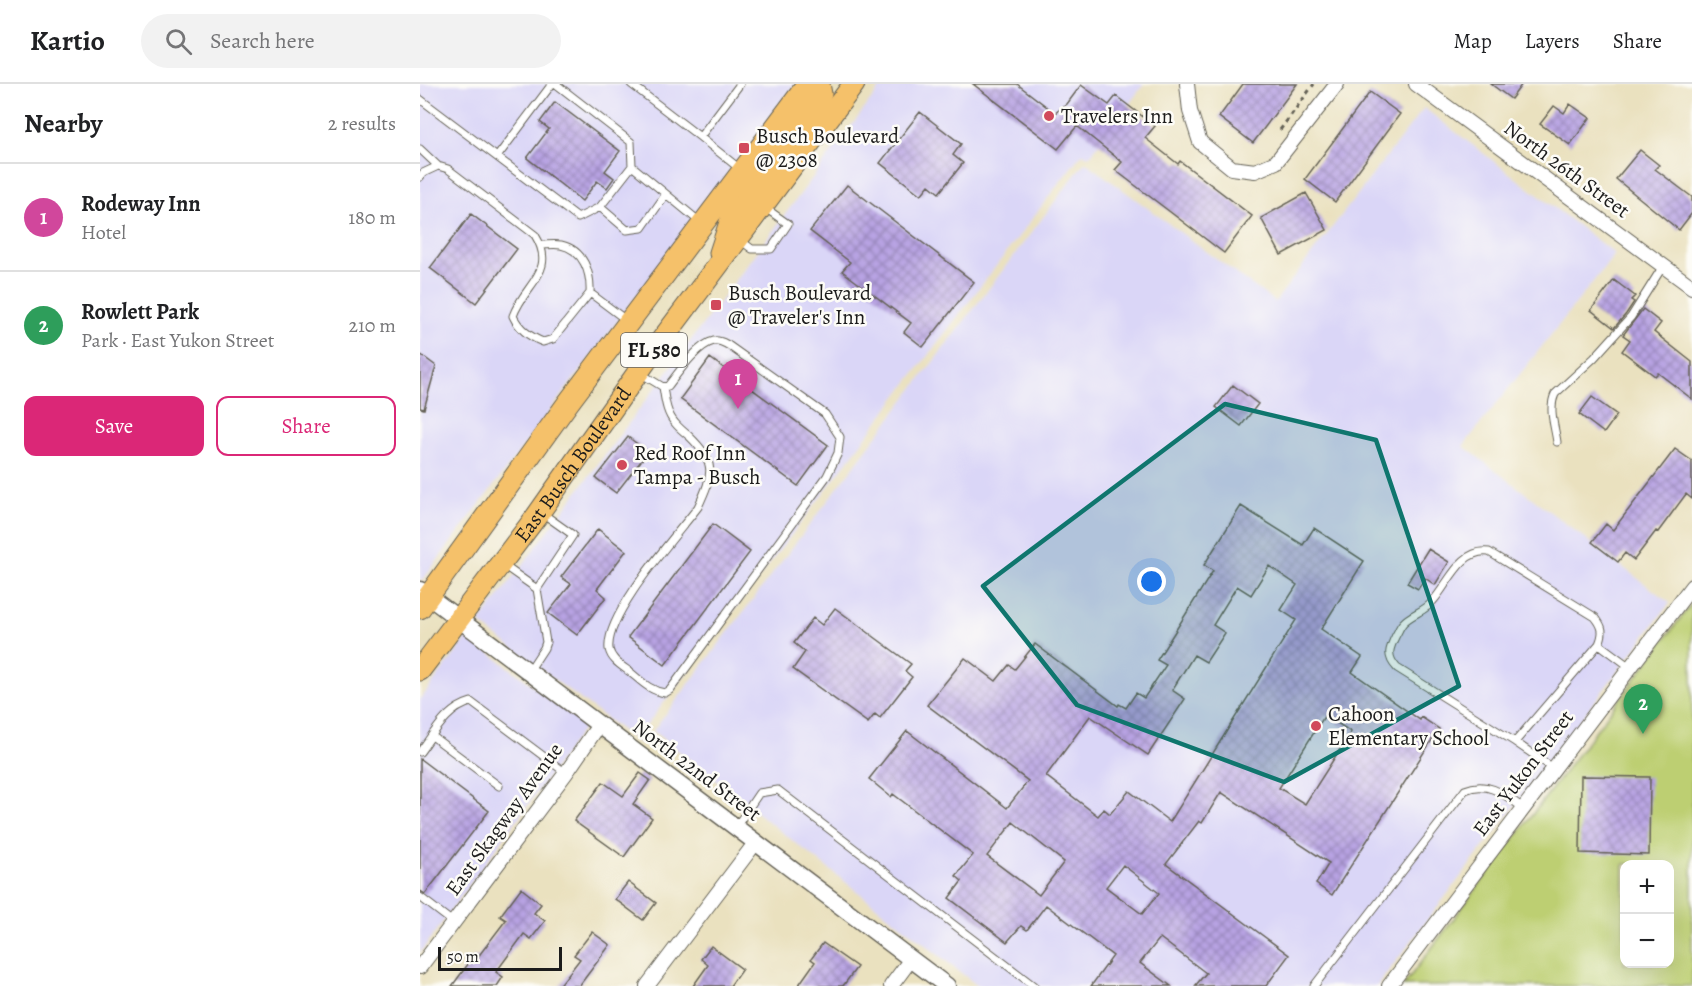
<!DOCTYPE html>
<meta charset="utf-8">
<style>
:root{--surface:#fff;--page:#f2f2f2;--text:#202124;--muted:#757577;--line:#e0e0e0;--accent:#db2777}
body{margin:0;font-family:Alegreya,serif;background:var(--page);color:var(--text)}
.controls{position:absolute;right:18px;bottom:18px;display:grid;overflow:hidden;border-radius:12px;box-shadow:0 6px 24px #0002}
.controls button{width:54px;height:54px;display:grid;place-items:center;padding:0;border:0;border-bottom:2px solid var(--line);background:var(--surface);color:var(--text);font:30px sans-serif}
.scale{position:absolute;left:18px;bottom:15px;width:124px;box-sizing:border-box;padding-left:6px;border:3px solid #1c1c1c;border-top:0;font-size:16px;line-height:21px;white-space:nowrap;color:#1c1c1c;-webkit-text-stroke:4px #fdfcf7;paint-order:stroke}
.you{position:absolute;left:732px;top:498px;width:21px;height:21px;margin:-15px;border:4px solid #fff;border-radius:50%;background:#1a73e8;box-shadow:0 0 0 9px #1a73e833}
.badge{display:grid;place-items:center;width:39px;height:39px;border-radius:50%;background:var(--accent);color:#fff;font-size:20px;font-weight:700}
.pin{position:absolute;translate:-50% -50px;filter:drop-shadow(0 2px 3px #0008)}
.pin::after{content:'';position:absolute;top:32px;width:21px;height:18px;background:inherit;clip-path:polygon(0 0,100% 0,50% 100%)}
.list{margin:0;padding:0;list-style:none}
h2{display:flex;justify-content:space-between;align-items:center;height:78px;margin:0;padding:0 24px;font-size:26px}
h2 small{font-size:20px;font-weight:400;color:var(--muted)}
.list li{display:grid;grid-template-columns:39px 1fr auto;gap:18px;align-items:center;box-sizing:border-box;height:108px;padding:0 24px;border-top:2px solid var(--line)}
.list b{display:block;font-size:22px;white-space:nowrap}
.list p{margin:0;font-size:20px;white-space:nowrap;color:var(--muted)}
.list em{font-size:20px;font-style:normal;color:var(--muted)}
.actions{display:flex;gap:12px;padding:18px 24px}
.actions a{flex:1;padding:14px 0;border:2px solid var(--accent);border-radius:12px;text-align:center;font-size:21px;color:var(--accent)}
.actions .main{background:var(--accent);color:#fff}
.icon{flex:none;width:33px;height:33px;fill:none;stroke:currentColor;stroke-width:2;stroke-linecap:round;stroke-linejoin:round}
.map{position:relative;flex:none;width:1272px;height:902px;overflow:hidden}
header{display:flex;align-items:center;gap:36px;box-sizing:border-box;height:84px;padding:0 30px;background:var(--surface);border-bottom:2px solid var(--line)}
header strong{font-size:28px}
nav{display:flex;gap:33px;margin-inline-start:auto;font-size:21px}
.search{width:420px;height:54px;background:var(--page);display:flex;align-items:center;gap:15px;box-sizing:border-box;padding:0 21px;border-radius:33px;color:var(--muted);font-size:22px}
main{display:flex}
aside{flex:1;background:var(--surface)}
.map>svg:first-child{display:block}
.built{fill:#dad6f7}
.park{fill:#bdcf72;stroke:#6c7647;stroke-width:1.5;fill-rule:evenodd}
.building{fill:url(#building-cross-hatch);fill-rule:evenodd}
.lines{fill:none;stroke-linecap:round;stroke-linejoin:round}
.service-casing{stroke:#646155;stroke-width:9}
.minor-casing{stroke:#646155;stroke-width:16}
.tertiary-casing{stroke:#646155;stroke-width:19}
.primary-casing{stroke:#646155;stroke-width:23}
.path{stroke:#646155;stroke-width:3;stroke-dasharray:4.5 4.5;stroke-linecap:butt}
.service{stroke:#fff;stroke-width:7}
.minor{stroke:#fff;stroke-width:14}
.tertiary{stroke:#fff;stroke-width:16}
.primary{stroke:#f5c16b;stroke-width:21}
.marked{fill:#0f766e;fill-opacity:0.2;stroke:#0f766e;stroke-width:4.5;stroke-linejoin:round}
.poi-dot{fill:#d1495b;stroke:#fdfcf7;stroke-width:2}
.labels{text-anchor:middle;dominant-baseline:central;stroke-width:5;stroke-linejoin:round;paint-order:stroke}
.shield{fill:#fdfcf7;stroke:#605f5e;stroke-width:1.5}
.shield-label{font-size:20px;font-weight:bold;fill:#1c1c1c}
.poi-label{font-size:21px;fill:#1c1c1c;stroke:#fdfcf7;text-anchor:start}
.street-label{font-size:21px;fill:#1c1c1c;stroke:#fdfcf7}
</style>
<header>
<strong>Kartio</strong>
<div class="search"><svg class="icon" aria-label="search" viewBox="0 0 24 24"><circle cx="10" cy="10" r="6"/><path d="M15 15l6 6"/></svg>Search here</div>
<nav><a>Map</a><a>Layers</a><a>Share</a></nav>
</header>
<main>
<aside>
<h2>Nearby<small>2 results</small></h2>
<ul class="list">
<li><span class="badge" style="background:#d1479c">1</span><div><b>Rodeway Inn</b><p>Hotel</p></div><em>180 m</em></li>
<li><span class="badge" style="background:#2e9e5b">2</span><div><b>Rowlett Park</b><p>Park · East Yukon Street</p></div><em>210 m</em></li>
</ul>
<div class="actions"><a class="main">Save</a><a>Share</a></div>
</aside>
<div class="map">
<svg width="1272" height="902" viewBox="0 0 1272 902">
<defs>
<pattern id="building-cross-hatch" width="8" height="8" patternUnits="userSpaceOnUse" patternTransform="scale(1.5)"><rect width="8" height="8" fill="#b8a3e3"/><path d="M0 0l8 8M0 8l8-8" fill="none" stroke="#9584b7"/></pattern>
</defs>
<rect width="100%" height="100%" fill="#fdfcf7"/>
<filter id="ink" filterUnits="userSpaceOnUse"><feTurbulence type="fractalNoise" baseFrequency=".0167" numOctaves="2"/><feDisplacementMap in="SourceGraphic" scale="12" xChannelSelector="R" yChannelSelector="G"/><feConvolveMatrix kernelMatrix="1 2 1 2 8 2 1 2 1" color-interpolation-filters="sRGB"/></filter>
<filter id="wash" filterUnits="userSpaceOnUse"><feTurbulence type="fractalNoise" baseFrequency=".008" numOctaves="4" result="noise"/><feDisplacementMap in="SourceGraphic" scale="24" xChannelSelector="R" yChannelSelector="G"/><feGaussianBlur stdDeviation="1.35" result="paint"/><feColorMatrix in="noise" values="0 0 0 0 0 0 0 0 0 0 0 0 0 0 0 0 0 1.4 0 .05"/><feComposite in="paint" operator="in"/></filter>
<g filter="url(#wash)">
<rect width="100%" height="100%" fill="#eae1bf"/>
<path class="built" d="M 0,0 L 376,0 L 2,497 L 0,495 Z
M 463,0 L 724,0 L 670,72 L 663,70 L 659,73 L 226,642 L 225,649 L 233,658 L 219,659 L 59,539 Z
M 1004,24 L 1195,170 L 1043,362 L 1250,519 L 957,902 L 558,902 L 233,647 L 665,78 L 855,218 Z
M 48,553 L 166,641 L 0,869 L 0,616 Z"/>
<path class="park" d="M 1272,519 L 1272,902 L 983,902 ZM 1204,780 L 1250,780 L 1250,880 L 1204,880 Z"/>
<g id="blocks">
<path class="building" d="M 553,0 L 597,0 L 635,29 L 647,20 L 661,1 L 689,21 L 696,12 L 735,42 L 725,54 L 758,80 L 760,77 L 832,132 L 804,169 L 695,86 L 702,78 L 657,42 L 638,65 Z
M 823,0 L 877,0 L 833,59 L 799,33 Z
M 1071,0 L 1102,0 L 1091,15 Z
M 950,8 L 980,30 L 915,118 L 885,95 Z
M 135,18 L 200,67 L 185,87 L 194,94 L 187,104 L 177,97 L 162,117 L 107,74 L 129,45 L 120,38 Z
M 1150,20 L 1170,34 L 1150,61 L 1120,40 L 1134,22 L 1144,29 Z
M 500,28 L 541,60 L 533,71 L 543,79 L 519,109 L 509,101 L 501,111 L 460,79 Z
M 1220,66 L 1239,81 L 1235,85 L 1272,113 L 1272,129 L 1259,146 L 1196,95 Z
M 427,101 L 554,198 L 503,263 L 484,248 L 491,239 L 422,187 L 430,178 L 390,147 Z
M 886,109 L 907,146 L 861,171 L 841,134 Z
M 51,130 L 97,165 L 56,219 L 10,184 Z
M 1194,196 L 1215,212 L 1211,216 L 1214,218 L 1206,230 L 1194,244 L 1171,226 Z
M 1223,225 L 1241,239 L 1234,248 L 1272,278 L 1272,315 L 1238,289 L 1235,292 L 1202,267 L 1210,256 L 1203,251 Z
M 0,270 L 16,282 L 4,325 L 0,324 Z
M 290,274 L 408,361 L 378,402 L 260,315 Z
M 813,301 L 838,320 L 821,342 L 796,323 Z
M 1172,313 L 1197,331 L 1184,349 L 1159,330 Z
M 208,353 L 228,368 L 196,409 L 176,394 Z
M 1255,365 L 1272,377 L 1272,415 L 1266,410 L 1238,448 L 1236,447 L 1214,476 L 1205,469 L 1198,478 L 1172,458 L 1186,440 L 1193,446 Z
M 821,422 L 883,461 L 894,444 L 944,477 L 901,545 L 942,573 L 932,588 L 1000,636 L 1001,633 L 1019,645 L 912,811 L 896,800 L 909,779 L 801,708 L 782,739 L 779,737 L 746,780 L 869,871 L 846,902 L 775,902 L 786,889 L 740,854 L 720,879 L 751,902 L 671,902 L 693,872 L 626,821 L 607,846 L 601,842 L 587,858 L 529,814 L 542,797 L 536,792 L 553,771 L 473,710 L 471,713 L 449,695 L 487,647 L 587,724 L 608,697 L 507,621 L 545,574 L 576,597 L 589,581 L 595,585 L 615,560 L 698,622 L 699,620 L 706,624 L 716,609 L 724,614 L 746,581 L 737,576 L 793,487 L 784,481 ZM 849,482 L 877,501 L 861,526 L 876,536 L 750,738 L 709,707 L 690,730 L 684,725 L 678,732 L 626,692 L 670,632 L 728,671 L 765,615 L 752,606 L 774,571 L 786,578 L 805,549 L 793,541 L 817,502 L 831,511 ZM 905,631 L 931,648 L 885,720 L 859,704 ZM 593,738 L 644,778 L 619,811 L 567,772 ZM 703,781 L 739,809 L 722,830 L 686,803 Z
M 293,440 L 330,468 L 245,581 L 208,553 Z
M 178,445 L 206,467 L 177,505 L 186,513 L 157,551 L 128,529 L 151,500 L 141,493 Z
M 1008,465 L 1029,478 L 1015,501 L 1005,494 L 998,505 L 987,499 Z
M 415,524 L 491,580 L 485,587 L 492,593 L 460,634 L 455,630 L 448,639 L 373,585 L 385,568 L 374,559 L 393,534 L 402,541 Z
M 0,675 L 69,727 L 5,810 L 0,807 Z
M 220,689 L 230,696 L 213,720 L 232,734 L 204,773 L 154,737 L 183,698 L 203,712 Z
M 1161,692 L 1230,693 L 1229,771 L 1160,769 Z
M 208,798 L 236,819 L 223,836 L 195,815 Z
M 101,804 L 121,820 L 114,829 L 125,837 L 111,855 L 104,850 L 76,888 L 83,893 L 77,902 L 32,902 L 54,872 L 57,874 L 86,836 L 80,832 Z
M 172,848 L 190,861 L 159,902 L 139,902 L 160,875 L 154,871 Z
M 403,859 L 437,883 L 423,902 L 378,902 L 395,878 L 391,875 Z
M 291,862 L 322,885 L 310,902 L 273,902 L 288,881 L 281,875 Z"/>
</g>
</g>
<g filter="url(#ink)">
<use href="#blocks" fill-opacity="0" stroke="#646155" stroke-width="1.5"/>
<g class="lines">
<defs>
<path id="service" d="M 211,0 L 280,53 L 320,0
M 0,15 L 158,134 L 180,123 L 212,82 L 211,58 L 136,0
M 280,53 L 320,85
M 0,65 L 18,82
M 77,73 L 132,0
M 212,82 L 280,138
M 0,93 L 3,89 L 18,82 L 28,85 L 115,151 C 138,188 104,200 93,232 C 99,245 110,253 123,258 L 133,255 L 170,209 L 206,236
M 180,123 L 207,146 L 222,144 L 246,110
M 320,156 L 332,165 L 351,165 L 368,140 L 344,123
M 121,161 C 127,161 135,160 141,161 C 164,166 171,189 170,209
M 220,289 L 243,303 L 248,302 C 258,289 278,260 294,257 C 300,256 304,259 308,261 L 405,330 L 420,353 L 418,369 L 407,392 L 250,606 L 245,609 C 230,607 221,597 210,588 C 202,582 191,576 189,565 C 185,530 256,452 278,423 C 294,389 296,378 269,352 C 264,348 259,344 255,339 C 246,329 245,315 243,303
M 1137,358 C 1135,343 1128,325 1135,310 L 1174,274 L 1211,233 L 1243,182
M 83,481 L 117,505 L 153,451 L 122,429
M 109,587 L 124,564 L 126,558 L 117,505
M 12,652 L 79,702
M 1095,658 L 1179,560
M 0,668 C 15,648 26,625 51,618 L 146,689
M 1133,684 L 1095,658 L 977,584 C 966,572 969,565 976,551 C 978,548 980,542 983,539 C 991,530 1006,527 1013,517 C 1029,499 1041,464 1069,468 L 1175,533 C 1183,543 1184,548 1179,560 L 1210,583
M 316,743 L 339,709 L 358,706 L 614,902
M 0,813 L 34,839
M 894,902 L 1045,706 C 1068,696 1085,711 1103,724"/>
<path id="minor" d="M 767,0 L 770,27 L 780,58 L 812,84 L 835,87 L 856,78 L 917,0
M 996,0 L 1272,203
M 0,883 L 146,689 L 179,641
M 227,902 L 336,758
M 471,902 L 491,875
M 969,902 L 1272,502"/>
<path id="tertiary" d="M 0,506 L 527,902"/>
<g id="primary">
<path d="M 300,169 L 312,132 L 393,25 L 401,10 L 399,0"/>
<path d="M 0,524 L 148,319 L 388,0"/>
<path id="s1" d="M 0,586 L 116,433 L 226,277 L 434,0"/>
</g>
</defs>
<use href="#service" class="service-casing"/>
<use href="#minor" class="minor-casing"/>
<use href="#tertiary" class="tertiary-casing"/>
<use href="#primary" class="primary-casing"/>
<path class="path" d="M 860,46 L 894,0"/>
<use href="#service" class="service"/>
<use href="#minor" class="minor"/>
<use href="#tertiary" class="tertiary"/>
<use href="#primary" class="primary"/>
</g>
</g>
<path class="marked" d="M 805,320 L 956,356 L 1039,602 L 864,698 L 657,621 L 563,502 Z"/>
<g class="poi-dot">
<circle cx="629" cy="32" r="6"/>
<rect x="318" y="58" width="12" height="12" rx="3"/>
<rect x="290" y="215" width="12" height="12" rx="3"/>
<circle cx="202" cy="381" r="6"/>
<circle cx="896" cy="642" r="6"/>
</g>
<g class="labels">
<rect class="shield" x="201" y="249" width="66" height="34" rx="4.5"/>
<g class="shield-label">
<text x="234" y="266">FL 580</text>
</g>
<g class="poi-label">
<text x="641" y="32">Travelers Inn</text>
<text x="336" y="52">Busch Boulevard<tspan x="336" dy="24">@ 2308</tspan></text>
<text x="308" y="209">Busch Boulevard<tspan x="308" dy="24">@ Traveler's Inn</tspan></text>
<text x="214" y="369">Red Roof Inn<tspan x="214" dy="24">Tampa - Busch</tspan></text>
<text x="908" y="630">Cahoon<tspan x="908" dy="24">Elementary School</tspan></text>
</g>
<g class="street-label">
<text transform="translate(1147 85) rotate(36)">North 26th Street</text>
<text stroke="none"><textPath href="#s1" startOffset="256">East Busch Boulevard</textPath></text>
<text transform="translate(277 686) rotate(37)">North 22nd Street</text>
<text transform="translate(1103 689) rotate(-53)">East Yukon Street</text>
<text transform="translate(84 735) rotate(-54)">East Skagway Avenue</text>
</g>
</g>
</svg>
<div class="controls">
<button>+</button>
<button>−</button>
</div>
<div class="scale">50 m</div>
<div class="you"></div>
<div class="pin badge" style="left:318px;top:325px;background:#d1479c">1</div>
<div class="pin badge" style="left:1223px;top:650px;background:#2e9e5b">2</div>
</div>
</main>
